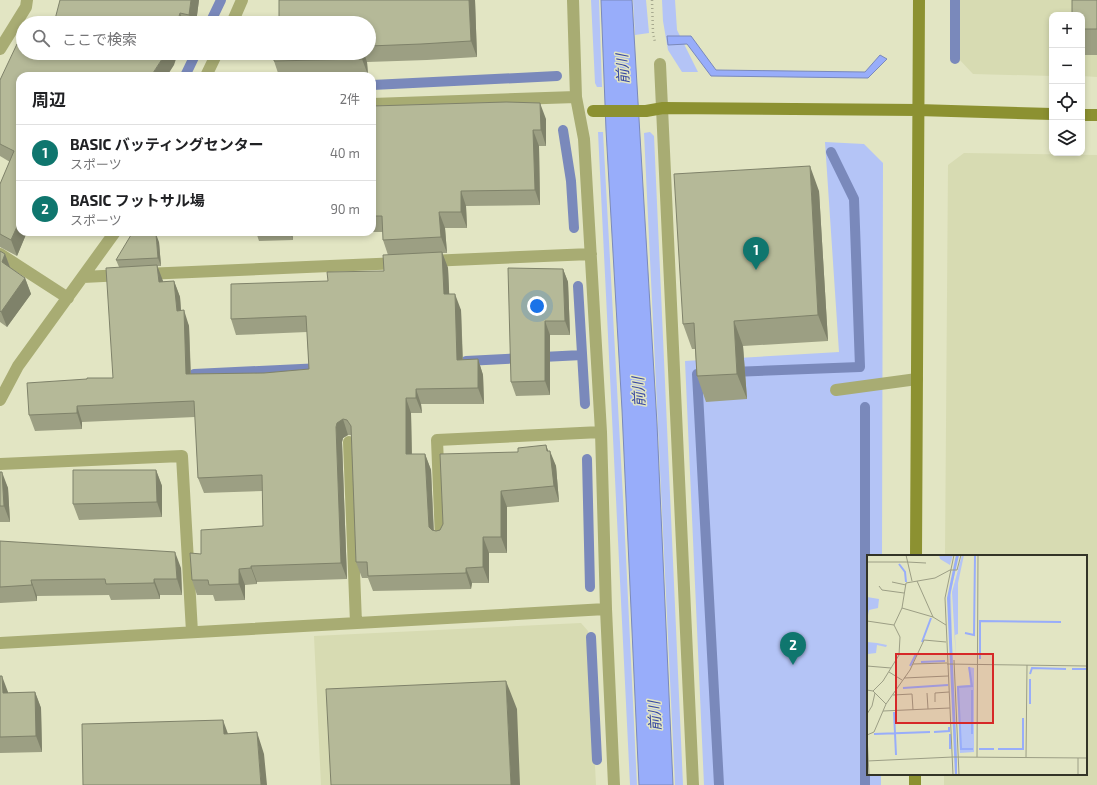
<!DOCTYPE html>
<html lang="ja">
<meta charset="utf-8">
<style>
:root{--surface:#fff;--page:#f6f6f6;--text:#202124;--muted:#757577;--line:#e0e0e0;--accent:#0f766e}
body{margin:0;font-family:"Exo 2","Noto Sans JP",sans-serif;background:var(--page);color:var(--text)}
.controls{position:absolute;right:12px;top:12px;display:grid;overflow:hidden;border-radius:8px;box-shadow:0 2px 6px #0003}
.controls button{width:36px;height:36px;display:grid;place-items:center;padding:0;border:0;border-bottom:1px solid var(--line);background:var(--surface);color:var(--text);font:20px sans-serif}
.you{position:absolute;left:537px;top:306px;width:14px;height:14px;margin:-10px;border:3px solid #fff;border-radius:50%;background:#1a73e8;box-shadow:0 0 0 6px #1a73e833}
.badge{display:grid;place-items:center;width:26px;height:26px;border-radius:50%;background:var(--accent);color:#fff;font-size:13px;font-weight:700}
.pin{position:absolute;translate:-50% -33px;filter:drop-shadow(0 1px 2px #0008)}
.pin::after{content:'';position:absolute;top:21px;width:14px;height:12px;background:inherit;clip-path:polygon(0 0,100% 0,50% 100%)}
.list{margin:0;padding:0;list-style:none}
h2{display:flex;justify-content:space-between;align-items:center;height:52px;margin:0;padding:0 16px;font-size:17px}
h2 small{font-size:13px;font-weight:400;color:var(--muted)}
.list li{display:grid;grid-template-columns:26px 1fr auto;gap:12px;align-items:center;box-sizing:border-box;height:56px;padding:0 16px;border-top:1px solid var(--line)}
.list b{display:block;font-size:15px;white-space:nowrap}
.list p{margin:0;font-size:13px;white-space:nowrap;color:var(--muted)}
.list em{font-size:13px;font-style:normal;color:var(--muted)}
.icon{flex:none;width:22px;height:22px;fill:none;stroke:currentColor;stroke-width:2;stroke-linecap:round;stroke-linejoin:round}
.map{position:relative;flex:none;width:1097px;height:785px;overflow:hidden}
.search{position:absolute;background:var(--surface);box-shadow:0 2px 6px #0003;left:16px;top:16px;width:360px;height:44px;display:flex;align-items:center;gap:10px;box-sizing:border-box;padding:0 14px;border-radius:22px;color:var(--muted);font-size:15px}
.panel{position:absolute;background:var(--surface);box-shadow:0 2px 6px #0003;left:16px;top:72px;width:360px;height:164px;border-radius:12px}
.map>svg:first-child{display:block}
.built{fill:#d7dbb2}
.green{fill:#b4c4f6}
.water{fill:#98adfa;stroke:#7a89bb}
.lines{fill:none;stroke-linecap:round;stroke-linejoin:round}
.stream{stroke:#7a89bb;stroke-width:10}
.path{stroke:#a7a98f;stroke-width:2.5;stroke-dasharray:1 3;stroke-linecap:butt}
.lane{stroke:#a8ac73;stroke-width:12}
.street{stroke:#a8ac73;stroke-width:12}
.secondary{stroke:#8c9131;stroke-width:12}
.wall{fill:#9c9f83}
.shaded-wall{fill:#7f826a}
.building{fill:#b5b998;stroke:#7f826a}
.labels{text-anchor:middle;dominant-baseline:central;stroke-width:3;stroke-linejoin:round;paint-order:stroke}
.water-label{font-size:15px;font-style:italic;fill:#394aa2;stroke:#e2e5c3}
.inset-river{fill:none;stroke:#98adfa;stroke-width:2}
.inset-road{fill:none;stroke:#9c9e85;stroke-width:1}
.view{fill:#d62828;fill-opacity:0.15;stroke:#d62828;stroke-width:2}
.inset-edge{fill:none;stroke:#333427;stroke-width:2}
</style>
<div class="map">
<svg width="1097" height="785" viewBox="0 0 1097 785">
<rect width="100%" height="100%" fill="#e2e5c3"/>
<path class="built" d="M 958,0 L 1097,0 L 1097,77 L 1082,76 L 1082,15 L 1052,15 L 1052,76 L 973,74 L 958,58 Z
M 964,153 L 1097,155 L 1097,785 L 944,785 L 944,774 L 1086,774 L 1086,556 L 945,556 L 948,165 Z
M 581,623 L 588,631 L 596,785 L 321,785 L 314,636 Z"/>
<path class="green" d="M 591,0 L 599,0 L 602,87 L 597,87 L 595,83 Z
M 633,0 L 646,0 L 649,33 L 635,35 Z
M 662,0 L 675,0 L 677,30 L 698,72 L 682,72 L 668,50 L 663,21 Z
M 598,132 L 603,132 L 624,516 L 637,785 L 630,785 Z
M 650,132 L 654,136 L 683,785 L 675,785 L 644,133 Z
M 825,142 L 864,144 L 883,163 L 882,556 L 868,556 L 868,774 L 881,774 L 881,785 L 704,785 L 685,361 L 839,352 Z"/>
<path class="water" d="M 601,0 L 632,0 L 657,424 L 673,785 L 639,785 L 622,410 L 606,130 Z
M 667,36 L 691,36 L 716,70 L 865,72 L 880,55 L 887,59 L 868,78 L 711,76 L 687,44 L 668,45 Z"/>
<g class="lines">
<path class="stream" d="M 210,23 L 221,0
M 955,59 L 955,0
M 185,76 L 196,53
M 372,85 L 557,76
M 563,130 L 571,181 L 574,228
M 578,286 L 585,404
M 466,361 L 582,355
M 732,372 L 860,367 L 854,199 L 831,152
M 706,373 L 697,374 L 719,785
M 194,374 L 322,368
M 865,407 L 865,785
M 587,459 L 590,587
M 591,637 L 597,760"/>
<path class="path" d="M 652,0 L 653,33 L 655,42"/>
<path class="lane" d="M 836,390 L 917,379"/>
<path class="street" d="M 573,0 L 576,97 L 584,139 L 601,432 L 606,609 L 614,785
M 232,23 L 242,0
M 0,49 L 26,7 L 27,0
M 660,64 L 693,785
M 206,76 L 217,53
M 372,104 L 576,97
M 0,254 L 68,298
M 429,261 L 591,254
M 145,274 L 400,263
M 83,277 L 123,275
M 0,400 L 18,366 L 115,232
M 349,442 L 356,623
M 0,464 L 182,456 L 192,632
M 441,539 L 437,440 L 601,432
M 0,643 L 606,609"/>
<path class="secondary" d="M 593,111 L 646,111 L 663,108 L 918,110 L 1052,114
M 1082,115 L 1097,115
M 916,556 L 919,0
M 915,785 L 915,774"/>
</g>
<path class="wall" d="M 199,0 L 196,23 L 54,23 Z
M 475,0 L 477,57 L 427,60 L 367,62 L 368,75 L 279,76 L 274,61 L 274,53 L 369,53 L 369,23 Z
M 1097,0 L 1097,55 L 1082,55 L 1082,15 Z
M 23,53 L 174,65 L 20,76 L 20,232 L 27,232 L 17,256 L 0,247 L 0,184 L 10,162 L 0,156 L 0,80 Z
M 372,106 L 546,119 L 546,146 L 539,146 L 540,205 L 466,206 L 467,228 L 445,228 L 447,253 L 442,253 L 448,268 L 449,294 L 461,310 L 463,360 L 478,359 L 483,375 L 484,404 L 421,404 L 422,413 L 411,413 L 412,454 L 425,454 L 431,470 L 434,530 L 436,531 L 440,530 L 518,452 L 546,445 L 548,451 L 556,466 L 559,502 L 507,507 L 507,553 L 489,553 L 489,583 L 472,583 L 471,589 L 373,591 L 368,578 L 362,578 L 356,562 L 351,435 L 348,435 L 343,438 L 342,442 L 347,579 L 257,582 L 257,584 L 245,585 L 245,600 L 215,601 L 213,595 L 197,595 L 192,580 L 201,554 L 263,526 L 263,491 L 204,493 L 198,478 L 195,417 L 82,422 L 82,429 L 35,431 L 29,415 L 113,378 L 119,267 L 116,260 L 159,242 L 161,266 L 157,266 L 163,282 L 174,281 L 180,297 L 181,310 L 189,326 L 191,374 L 264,373 L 309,369 L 307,332 L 236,335 L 231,319 L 328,281 L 384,271 L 388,255 L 383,240 L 383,232 L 372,232 Z
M 819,191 L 828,341 L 743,346 L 747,399 L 706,402 L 697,376 L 695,349 L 692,349 L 683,324 Z
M 256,232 L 292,232 L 293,240 L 259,241 Z
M 0,251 L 5,254 L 10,267 L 25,278 L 31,294 L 7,327 L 0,322 Z
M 563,269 L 568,282 L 570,335 L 550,335 L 550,395 L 516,396 L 511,382 Z
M 156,470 L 162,486 L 162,517 L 79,520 L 73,504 Z
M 0,472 L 8,488 L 10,522 L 0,522 Z
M 0,541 L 181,568 L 182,595 L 160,595 L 160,599 L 111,600 L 109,595 L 37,596 L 37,601 L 0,603 Z
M 0,676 L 8,693 L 35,692 L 41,708 L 42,752 L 0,753 Z"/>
<path class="shaded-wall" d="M 191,0 L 199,0 L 196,23 L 192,23 L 189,15 Z
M 469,0 L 475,0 L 477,57 L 471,41 Z
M 180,13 L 184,23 L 177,23 Z
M 166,53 L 178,53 L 174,65 L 167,76 L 151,76 Z
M 362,53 L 364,53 L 367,62 L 368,75 L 362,59 Z
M 540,103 L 546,119 L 546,146 L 541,130 Z
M 533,130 L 539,146 L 540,205 L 535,190 Z
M 810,166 L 819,191 L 828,341 L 818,315 Z
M 461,191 L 466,206 L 467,228 L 461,212 Z
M 439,212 L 445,228 L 447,253 L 441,237 Z
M 20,220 L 20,232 L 27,232 L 17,256 L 11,240 Z
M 290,232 L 292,232 L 293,240 Z
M 156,234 L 159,242 L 161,266 L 158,258 Z
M 442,252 L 448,268 L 450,310 L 444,294 Z
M 5,254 L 11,270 L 2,262 Z
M 157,265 L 163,281 L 164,297 L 159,282 Z
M 563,269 L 568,282 L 570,335 L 565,321 Z
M 25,278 L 31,294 L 7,327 L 1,312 Z
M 174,281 L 180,297 L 182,326 L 177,311 Z
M 455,294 L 461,310 L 463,376 L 457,360 Z
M 184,310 L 189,326 L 191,389 L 186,374 Z
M 545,321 L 550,335 L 550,395 L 545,381 Z
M 734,321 L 743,346 L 747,399 L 737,374 Z
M 478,359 L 483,375 L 484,404 L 478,388 Z
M 416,389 L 421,404 L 422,413 L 416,398 Z
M 406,398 L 411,413 L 412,470 L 406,454 Z
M 77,406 L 82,422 L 82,429 L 77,413 Z
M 343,419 L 348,435 L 343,438 L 342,442 L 347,579 L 341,563 L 336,427 L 337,423 Z
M 546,445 L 551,459 L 550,451 L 556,466 L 559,502 L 554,486 L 547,451 Z
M 425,454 L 431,470 L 434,543 L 429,527 Z
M 156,470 L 162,486 L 162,517 L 157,502 Z
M 2,472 L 8,488 L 10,522 L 4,506 Z
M 501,491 L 507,507 L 507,553 L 501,537 Z
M 483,537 L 489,553 L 489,583 L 483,567 Z
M 175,552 L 181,568 L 182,595 L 177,579 Z
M 251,566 L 257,582 L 257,584 L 251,568 Z
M 466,568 L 472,583 L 471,589 L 466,573 Z
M 239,569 L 245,585 L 245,600 L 239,584 Z
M 154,579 L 160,595 L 160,599 L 154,583 Z
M 31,580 L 37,596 L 37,601 L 32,585 Z
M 2,676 L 8,692 L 8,709 L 3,693 Z
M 506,681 L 517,709 L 520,785 L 511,785 Z
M 35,692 L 41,708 L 42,752 L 36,736 Z
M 223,720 L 231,742 L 224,734 Z
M 257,732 L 264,754 L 267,785 L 261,785 Z"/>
<path class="building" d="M 60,0 L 191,0 L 189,15 L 180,13 L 177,23 L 54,23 Z
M 279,0 L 469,0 L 471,41 L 421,44 L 369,46 L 369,23 L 279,23 Z
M 1072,0 L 1097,0 L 1097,29 L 1082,29 L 1082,15 L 1072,15 Z
M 17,44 L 23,45 L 23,53 L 166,53 L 151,76 L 20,76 L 20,220 L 11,240 L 0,234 L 0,184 L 14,151 L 0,144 L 0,80 Z
M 274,53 L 362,53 L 362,59 L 274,61 Z
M 506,102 L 540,103 L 541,130 L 533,130 L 535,190 L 461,191 L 461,212 L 439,212 L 441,237 L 383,240 L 382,216 L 372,216 L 372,106 Z
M 810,166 L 818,315 L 734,321 L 737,374 L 697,376 L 694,323 L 683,324 L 674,174 Z
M 156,234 L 158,258 L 116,260 L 131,235 Z
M 0,251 L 5,254 L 2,262 L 25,278 L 1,312 L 0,311 Z
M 442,252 L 444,294 L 455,294 L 457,360 L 478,359 L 478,388 L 416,389 L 416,398 L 406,398 L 406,454 L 425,454 L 429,527 L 432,530 L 436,531 L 440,530 L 443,524 L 440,454 L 518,452 L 518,448 L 546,445 L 547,451 L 550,451 L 554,486 L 501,491 L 501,537 L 483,537 L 483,567 L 466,568 L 466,573 L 368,576 L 367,562 L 356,562 L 351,426 L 347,420 L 343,419 L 337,423 L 336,427 L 341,563 L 251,566 L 251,568 L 239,569 L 239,584 L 209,585 L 208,580 L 192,580 L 190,553 L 201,554 L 201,530 L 263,526 L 262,475 L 198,478 L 194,401 L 77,406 L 77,413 L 29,415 L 27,383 L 87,379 L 87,378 L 113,378 L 106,268 L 157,265 L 159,282 L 174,281 L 177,311 L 184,310 L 186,374 L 264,373 L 309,369 L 306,316 L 231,319 L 231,284 L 328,281 L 327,272 L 384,271 L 383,255 Z
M 508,268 L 563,269 L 565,321 L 545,321 L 545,381 L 511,382 Z
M 73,470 L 156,470 L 157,502 L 73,504 Z
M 0,472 L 2,472 L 4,506 L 0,506 Z
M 0,541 L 175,552 L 177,579 L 154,579 L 154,583 L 106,584 L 105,579 L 31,580 L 32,585 L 0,587 Z
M 0,676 L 2,676 L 3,693 L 35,692 L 36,736 L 0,737 Z
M 506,681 L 511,785 L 331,785 L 326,689 Z
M 223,720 L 224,734 L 257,732 L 261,785 L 83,785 L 82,724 Z"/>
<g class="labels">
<g class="water-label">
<text transform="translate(622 69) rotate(-93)">前川</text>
<text transform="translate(638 392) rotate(-93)">前川</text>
<text transform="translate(654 716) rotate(-93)">前川</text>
</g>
</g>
<g transform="translate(867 555)">
<rect width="220" height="220" fill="#e2e5c3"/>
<path d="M 72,0 L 86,0 L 83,10 L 73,4 ZM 95,0 L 97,0 L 91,28 L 91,79 L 88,80 L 89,105 L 85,37 ZM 88,16 L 84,37 L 85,102 L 83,35 ZM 0,42 L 12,44 L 11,53 L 2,55 L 0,65 ZM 0,87 L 10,88 L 20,90 L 19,92 L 10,90 L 9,98 L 1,99 ZM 102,112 L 107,113 L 107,197 L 93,198 L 90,131 L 103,130 Z" fill="#b4c4f6"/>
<path d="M 89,0 L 92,0 L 83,40 L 90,204 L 90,220 L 88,220 L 80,43 Z" fill="#98adfa"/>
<path class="inset-river" d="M 32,9 L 38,17 L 39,27M 98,78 L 107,80 L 108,0M 55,87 L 64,63M 113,104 L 113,66 L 194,67M 54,107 L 78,106M 43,111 L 49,99M 205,114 L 220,114M 163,119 L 165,113 L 199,114M 36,133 L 81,130M 163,149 L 163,124M 27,157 L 29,200M 67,177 L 82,176 L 82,172M 7,179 L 63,177M 83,179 L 83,194M 105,179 L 105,135M 94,193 L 91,132 L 105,131 L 102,112M 93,194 L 106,194M 112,194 L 127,194M 131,194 L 156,194 L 156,163"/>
<path class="inset-road" d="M 39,0 L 45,26M 0,7 L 40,7M 40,7 L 59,8M 50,26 L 66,62M 25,27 L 39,30M 12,31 L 15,35 L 37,38M 35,53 L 66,62 L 79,70M 0,66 L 27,70 L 33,82 L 32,100 L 16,126 L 6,136M 27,70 L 35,53 L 39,28 L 68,23 L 83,15 L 90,15 L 94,0M 87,105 L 92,220M 46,109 L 80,108M 80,109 L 220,111M 0,111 L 24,113M 22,117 L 35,125M 37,123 L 81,121M 0,135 L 6,136 L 19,149M 60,138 L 61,154M 26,140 L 45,139 L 46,155M 68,147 L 68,138 L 82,137M 16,156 L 83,153M 0,159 L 5,151 L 8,138M 0,180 L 7,177 L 19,149 L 43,115 L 57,85 L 79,87M 0,180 L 2,220M 110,202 L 111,0M 159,202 L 160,110M 0,206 L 86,202 L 220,203M 86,220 L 78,43 L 87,0M 211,220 L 211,203"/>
<path class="view" d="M 29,99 L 126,99 L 126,168 L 29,168 Z"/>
<rect width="220" height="220" class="inset-edge"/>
</g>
</svg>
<div class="controls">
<button>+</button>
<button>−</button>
<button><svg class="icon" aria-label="locate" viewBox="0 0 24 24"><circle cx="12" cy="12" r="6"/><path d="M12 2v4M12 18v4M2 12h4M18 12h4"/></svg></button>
<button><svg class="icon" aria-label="layers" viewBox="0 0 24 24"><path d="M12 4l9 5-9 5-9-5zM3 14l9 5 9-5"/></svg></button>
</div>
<div class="you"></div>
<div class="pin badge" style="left:756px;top:270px">1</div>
<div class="pin badge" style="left:793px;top:665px">2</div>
<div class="search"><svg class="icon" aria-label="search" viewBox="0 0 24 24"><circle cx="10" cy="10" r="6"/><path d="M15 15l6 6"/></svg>ここで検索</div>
<section class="panel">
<h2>周辺<small>2件</small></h2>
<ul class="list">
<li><span class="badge">1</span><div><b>BASIC バッティングセンター</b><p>スポーツ</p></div><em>40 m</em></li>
<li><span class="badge">2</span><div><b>BASIC フットサル場</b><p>スポーツ</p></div><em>90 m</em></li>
</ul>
</section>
</div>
